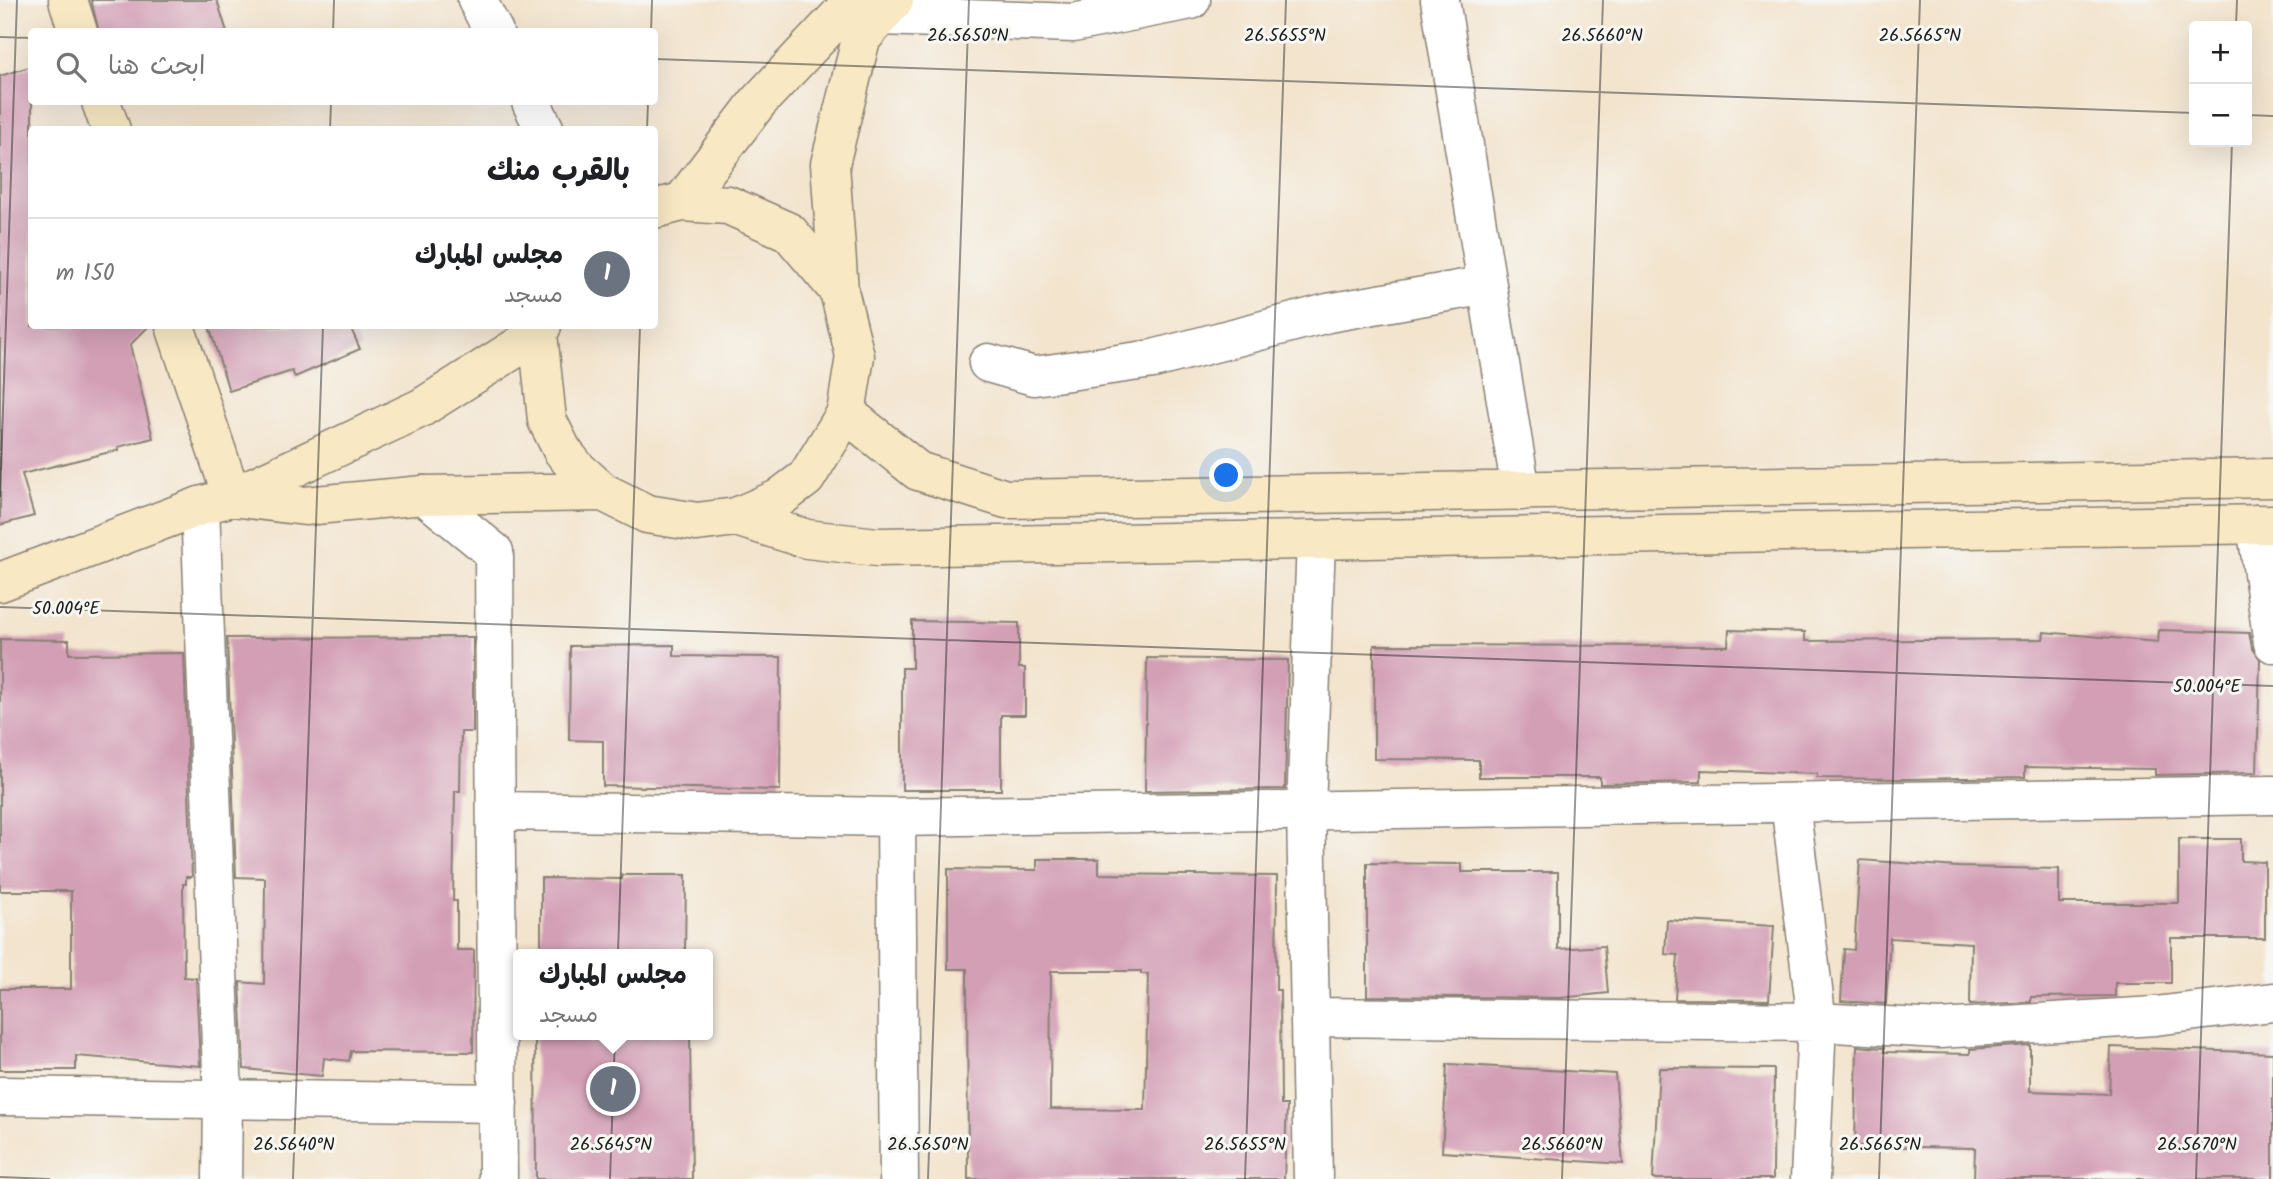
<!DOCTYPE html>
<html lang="ar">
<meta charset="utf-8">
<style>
:root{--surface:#fff;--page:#f6f6f6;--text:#202124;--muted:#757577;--line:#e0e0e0;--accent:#1f6fb2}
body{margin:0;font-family:Kalam,"Playpen Sans Arabic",sans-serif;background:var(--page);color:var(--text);direction:rtl}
.controls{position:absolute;right:21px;top:21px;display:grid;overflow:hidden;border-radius:7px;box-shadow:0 7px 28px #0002}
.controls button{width:63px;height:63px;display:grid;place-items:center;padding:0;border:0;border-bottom:2px solid var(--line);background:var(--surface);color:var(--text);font:35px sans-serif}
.you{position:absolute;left:1227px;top:476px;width:24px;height:24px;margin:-18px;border:5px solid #fff;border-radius:50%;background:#1a73e8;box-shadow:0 0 0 10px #1a73e833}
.badge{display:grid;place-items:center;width:46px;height:46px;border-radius:50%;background:var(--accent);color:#fff;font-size:23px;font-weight:700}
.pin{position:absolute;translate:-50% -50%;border:4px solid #fff;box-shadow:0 2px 7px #0006}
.popup{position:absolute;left:513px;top:949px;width:200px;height:91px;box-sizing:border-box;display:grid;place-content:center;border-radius:7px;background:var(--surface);filter:drop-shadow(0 2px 5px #0005);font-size:23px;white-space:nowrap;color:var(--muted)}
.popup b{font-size:26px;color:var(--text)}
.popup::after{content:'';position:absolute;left:50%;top:100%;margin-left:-14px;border:14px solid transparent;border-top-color:var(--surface)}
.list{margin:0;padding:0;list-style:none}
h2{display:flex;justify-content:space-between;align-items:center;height:91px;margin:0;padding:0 28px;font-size:30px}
h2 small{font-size:23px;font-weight:400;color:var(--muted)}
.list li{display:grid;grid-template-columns:46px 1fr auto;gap:21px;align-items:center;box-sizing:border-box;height:112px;padding:0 28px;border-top:2px solid var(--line)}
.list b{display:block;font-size:26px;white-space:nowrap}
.list p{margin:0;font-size:23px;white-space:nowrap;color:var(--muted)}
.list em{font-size:23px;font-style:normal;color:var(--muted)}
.icon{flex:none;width:38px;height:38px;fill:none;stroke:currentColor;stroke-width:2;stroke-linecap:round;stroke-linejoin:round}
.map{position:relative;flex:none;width:2273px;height:1179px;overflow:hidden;direction:ltr}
.search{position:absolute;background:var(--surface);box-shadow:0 7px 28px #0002;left:28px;top:28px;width:630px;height:77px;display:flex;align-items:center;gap:18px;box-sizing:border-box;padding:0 24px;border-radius:7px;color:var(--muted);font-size:26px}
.panel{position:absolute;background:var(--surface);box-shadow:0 7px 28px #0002;left:28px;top:126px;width:630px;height:203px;border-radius:7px;direction:rtl}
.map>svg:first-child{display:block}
.building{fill:#d39fb5;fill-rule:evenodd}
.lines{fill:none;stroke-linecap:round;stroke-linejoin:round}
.street-casing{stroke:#888075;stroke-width:41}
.secondary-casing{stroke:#888075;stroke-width:41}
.street{stroke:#fff;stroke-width:38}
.secondary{stroke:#f8e8c3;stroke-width:38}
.ticks{fill:none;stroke:#1c1c1c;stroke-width:2;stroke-opacity:0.45}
.ticks-label{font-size:18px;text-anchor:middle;fill:#1c1c1c;stroke:#f6f6f2;stroke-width:6;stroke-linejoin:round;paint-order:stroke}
</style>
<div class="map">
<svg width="2273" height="1179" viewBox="0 0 2273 1179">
<rect width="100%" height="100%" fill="#f6f6f2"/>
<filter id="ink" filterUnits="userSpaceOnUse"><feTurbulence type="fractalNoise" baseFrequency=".0143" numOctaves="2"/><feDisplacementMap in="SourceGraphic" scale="14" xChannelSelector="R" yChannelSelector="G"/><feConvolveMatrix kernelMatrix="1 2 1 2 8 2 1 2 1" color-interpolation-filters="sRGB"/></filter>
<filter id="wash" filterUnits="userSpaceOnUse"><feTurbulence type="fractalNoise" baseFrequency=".00686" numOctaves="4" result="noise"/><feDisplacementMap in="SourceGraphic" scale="28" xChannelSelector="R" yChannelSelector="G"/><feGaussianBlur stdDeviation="1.57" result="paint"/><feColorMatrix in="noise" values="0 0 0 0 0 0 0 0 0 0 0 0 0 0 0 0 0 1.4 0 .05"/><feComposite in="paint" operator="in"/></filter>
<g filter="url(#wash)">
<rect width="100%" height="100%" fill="#f3e4ce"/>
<g id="blocks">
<path class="building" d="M 91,0 L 217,0 L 227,32 L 99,32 Z
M 32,66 L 32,326 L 149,326 L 130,345 L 153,438 L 118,447 L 118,450 L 22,474 L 34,516 L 0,525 L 0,76 Z
M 209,326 L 350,326 L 360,349 L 295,377 L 292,371 L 229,391 Z
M 912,621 L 1019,623 L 1019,668 L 1025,668 L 1025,715 L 1001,715 L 1001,790 L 902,790 L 902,668 L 912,668 Z
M 1729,630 L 1805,632 L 1805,641 L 2043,639 L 2044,632 L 2158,642 L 2159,630 L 2249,633 L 2252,647 L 2260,659 L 2257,773 L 2155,775 L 2155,769 L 2025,767 L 2025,777 L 1903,779 L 1817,778 L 1817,774 L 1701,770 L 1701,782 L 1600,784 L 1600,777 L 1479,777 L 1479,760 L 1374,759 L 1374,645 L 1728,646 Z
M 473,637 L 473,732 L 461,732 L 460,791 L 455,791 L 453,901 L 457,901 L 457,950 L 474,950 L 473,1052 L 351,1051 L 349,1061 L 324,1058 L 322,1076 L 244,1069 L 240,982 L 264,984 L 265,878 L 236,877 L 227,638 Z
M 0,639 L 69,640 L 69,654 L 184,653 L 192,877 L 186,877 L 186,884 L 183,884 L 184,977 L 196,978 L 200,1066 L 76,1056 L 76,1070 L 0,1070 L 0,989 L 71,989 L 71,891 L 0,891 Z
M 674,645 L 674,656 L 781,657 L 780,790 L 603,786 L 603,741 L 569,740 L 570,646 Z
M 1147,658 L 1288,660 L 1285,789 L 1145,791 Z
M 2179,839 L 2241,839 L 2241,861 L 2265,862 L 2265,938 L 2171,938 L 2171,983 L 2115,983 L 2115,996 L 2031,997 L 2031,1002 L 1970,1005 L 1971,943 L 1890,938 L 1886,1004 L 1841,1001 L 1844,949 L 1854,950 L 1860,860 L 1958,867 L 2059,869 L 2059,903 L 2179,903 Z
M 1037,859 L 1099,859 L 1099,874 L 1277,876 L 1276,990 L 1280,990 L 1281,1105 L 1287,1105 L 1284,1179 L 968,1179 L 967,969 L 948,969 L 948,869 L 1037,870 ZM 1051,971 L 1141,971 L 1141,974 L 1148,974 L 1145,1110 L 1050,1109 Z
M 1367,863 L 1462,864 L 1462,872 L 1558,872 L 1558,949 L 1604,946 L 1608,993 L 1560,998 L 1367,996 Z
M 622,875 L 686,875 L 685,954 L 541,954 L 541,878 L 622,879 Z
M 1667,920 L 1774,926 L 1769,1000 L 1675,999 L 1678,955 L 1665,954 Z
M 535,1035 L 690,1035 L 692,1179 L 536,1179 Z
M 2030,1045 L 2030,1091 L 2109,1094 L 2111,1047 L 2273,1053 L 2273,1179 L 1974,1179 L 1975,1148 L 1855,1146 L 1857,1046 L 1884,1048 L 1884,1052 L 1970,1054 L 1970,1049 Z
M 1447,1064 L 1615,1074 L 1623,1164 L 1442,1152 Z
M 1659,1068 L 1774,1069 L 1773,1179 L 1653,1179 Z"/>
</g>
</g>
<g filter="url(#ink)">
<use href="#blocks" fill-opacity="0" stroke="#888075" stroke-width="2"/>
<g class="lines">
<defs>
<path id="street" d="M 477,0 L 494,32
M 1440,0 L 1521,491
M 881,16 L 1073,23 L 1191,0
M 531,102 L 545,130
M 988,363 L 1034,376 L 1153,359 L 1328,313 L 1487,285
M 424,495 L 494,552 L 498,1179
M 200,506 L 223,1099 L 222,1179
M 2256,524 L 2273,643
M 1790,803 L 1817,1022 L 1810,1179
M 496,811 L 896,817 L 2273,795
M 896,817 L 899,1179
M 1310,1017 L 1817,1022 L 1939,1029 L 2155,1016 L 2273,1002
M 0,1096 L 498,1103
M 1313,1179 L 1306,810 L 1316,540"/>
<path id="secondary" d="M 68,0 L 78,32
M 101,102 L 111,130
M 682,202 L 758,102 L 854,0
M 839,291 L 830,164 L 861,39 L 894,0
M 175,326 L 232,497
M 542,326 L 538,334 L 547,420 L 562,450 L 576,468 L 603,492 L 647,514 L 697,522 L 736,517 L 778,499 L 806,478 L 846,413 L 855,356 L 839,291 L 789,232 L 728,205 L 682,202 L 654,209
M 846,413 L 918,471 L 1006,499 L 2273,478
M 232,497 L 305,506 L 424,495 L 603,492
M 736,517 L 807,539 L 877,547 L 2273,524
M 0,582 L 200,506 L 232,497 L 421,408 L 538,334"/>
</defs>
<use href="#street" class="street-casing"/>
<use href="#secondary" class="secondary-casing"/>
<use href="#street" class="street"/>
<use href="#secondary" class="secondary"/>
</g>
</g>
<path class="ticks" d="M 2236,26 L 2237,0M 333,32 L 334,0M 651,32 L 652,0M 0,37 L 32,38M 654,59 L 2194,113M 2247,115 L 2273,116M 330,130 L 331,102M 647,130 L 648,102M 0,497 L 17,0M 0,607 L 2273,686M 0,1177 L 50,1179M 293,1179 L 323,326M 610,1179 L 640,326M 928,1179 L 969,0M 1245,1179 L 1286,0M 1562,1179 L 1603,0M 1879,1179 L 1920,0M 2196,1179 L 2232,142"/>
<g class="ticks-label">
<text x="968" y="41">26.5650°N</text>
<text x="1285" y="41">26.5655°N</text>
<text x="1602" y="41">26.5660°N</text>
<text x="1920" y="41">26.5665°N</text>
<text x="66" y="614">50.004°E</text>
<text x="2207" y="692">50.004°E</text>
<text x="294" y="1150">26.5640°N</text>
<text x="611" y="1150">26.5645°N</text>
<text x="928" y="1150">26.5650°N</text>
<text x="1245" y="1150">26.5655°N</text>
<text x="1562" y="1150">26.5660°N</text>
<text x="1880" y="1150">26.5665°N</text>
<text x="2197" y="1150">26.5670°N</text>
</g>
</svg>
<div class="controls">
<button>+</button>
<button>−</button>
</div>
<div class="you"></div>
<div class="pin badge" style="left:613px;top:1089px;background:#6b7280">1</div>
<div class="popup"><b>مجلس المبارك</b>مسجد</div>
<div class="search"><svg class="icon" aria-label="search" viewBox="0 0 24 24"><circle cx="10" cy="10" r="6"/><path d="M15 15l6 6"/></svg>ابحث هنا</div>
<section class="panel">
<h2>بالقرب منك<small></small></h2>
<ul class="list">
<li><span class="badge" style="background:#6b7280">1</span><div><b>مجلس المبارك</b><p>مسجد</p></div><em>150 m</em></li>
</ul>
</section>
</div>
